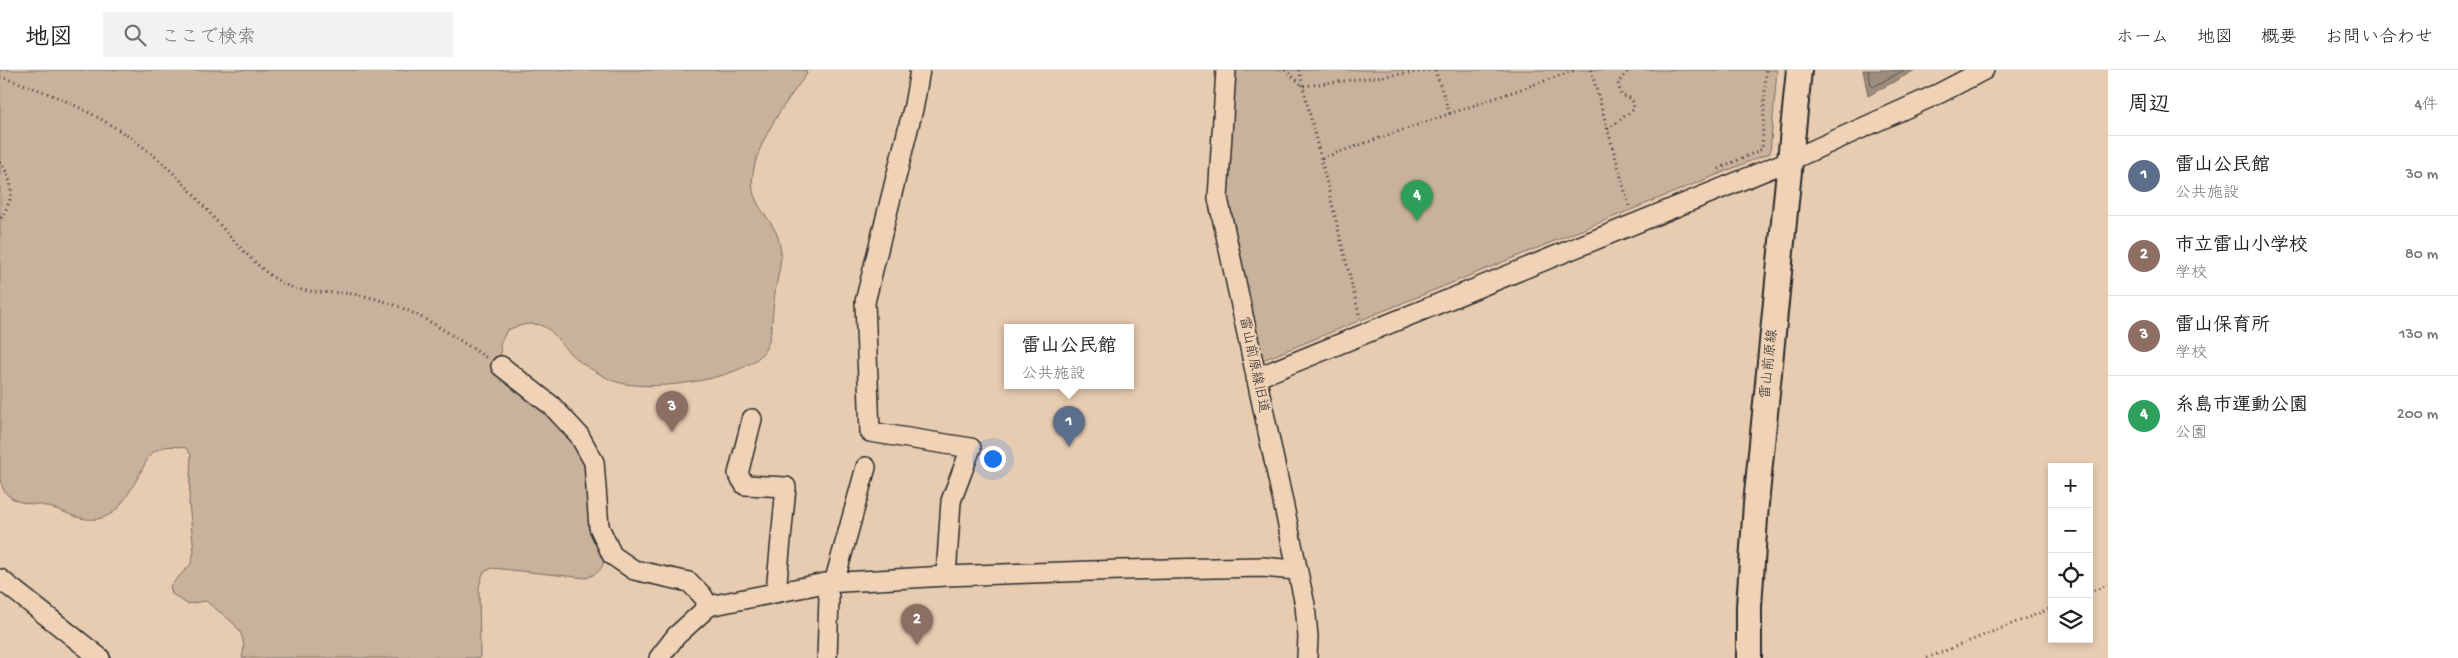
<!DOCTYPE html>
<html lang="ja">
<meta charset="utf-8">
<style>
:root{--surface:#fff;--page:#f2f2f2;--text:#202124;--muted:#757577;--line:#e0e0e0;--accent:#2563eb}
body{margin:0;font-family:"Gochi Hand","Klee One",sans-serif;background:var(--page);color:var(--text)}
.controls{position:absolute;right:15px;bottom:15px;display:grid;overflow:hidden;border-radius:0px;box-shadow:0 2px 8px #0003}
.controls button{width:45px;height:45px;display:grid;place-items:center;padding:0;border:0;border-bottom:1px solid var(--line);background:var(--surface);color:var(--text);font:25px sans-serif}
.you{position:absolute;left:992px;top:388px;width:18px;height:18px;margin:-12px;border:4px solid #fff;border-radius:50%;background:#1a73e8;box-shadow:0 0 0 8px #1a73e833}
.badge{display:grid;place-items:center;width:32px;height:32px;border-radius:50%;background:var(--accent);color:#fff;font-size:16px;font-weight:700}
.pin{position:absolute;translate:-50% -41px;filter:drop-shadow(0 1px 2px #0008)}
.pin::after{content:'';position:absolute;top:26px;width:18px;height:15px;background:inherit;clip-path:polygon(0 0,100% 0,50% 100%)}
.popup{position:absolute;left:1004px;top:254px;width:130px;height:65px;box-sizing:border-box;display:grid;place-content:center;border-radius:0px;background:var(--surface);filter:drop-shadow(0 1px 4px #0005);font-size:16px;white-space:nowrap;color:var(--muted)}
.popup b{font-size:19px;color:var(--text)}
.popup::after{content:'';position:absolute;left:50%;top:100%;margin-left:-10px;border:10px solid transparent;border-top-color:var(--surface)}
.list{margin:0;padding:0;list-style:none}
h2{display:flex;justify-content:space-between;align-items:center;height:65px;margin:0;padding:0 20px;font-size:21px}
h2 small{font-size:16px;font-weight:400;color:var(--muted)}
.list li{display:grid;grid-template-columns:32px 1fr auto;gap:15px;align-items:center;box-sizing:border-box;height:80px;padding:0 20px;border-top:1px solid var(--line)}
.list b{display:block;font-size:19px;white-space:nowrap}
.list p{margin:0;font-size:16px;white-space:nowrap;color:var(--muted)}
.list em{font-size:16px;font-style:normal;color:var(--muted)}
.icon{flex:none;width:28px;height:28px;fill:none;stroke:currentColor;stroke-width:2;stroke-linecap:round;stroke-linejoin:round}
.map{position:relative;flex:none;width:2108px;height:588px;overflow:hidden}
header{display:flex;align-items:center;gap:30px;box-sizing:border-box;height:70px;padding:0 25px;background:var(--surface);border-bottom:1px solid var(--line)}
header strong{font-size:24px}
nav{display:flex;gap:28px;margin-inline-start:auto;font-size:18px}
.search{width:350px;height:45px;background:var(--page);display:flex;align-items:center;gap:12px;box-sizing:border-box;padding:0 18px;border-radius:0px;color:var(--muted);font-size:19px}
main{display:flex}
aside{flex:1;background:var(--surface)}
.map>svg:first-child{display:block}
.green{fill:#c8b29c;stroke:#7a6e64}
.water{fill:#9d8d7c;stroke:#6f665c}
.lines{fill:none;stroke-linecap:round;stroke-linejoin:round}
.shore{stroke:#59524b;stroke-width:1}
.minor-casing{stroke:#2b2b2b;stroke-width:22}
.major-casing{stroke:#2b2b2b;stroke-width:28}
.path{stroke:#2b2b2b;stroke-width:3;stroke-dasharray:1 4;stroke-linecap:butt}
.minor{stroke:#f0d3b7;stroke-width:19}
.major{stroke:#f0d3b7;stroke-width:24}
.labels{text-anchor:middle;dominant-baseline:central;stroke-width:4;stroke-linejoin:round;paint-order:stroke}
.street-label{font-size:14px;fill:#2b2b2b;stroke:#f0d3b7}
</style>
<header>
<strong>地図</strong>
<div class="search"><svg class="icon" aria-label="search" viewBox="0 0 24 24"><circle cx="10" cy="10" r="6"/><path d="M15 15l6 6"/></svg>ここで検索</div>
<nav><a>ホーム</a><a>地図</a><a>概要</a><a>お問い合わせ</a></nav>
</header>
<main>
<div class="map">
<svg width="2108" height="588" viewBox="0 0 2108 588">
<rect width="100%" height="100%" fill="#e8ccb1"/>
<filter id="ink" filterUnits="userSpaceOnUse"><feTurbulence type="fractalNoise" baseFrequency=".02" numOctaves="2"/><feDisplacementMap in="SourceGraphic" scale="10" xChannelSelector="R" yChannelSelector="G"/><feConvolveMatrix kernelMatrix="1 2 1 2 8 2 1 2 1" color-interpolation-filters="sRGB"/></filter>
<g filter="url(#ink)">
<path class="green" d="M 0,0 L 806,0 L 807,4 C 786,31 743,89 754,125 C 760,143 778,156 780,176 C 783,189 778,204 776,217 C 774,228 773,240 772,251 C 771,262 770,274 763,283 C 742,311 642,324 611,310 C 598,303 584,296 573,286 C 561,277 556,260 540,255 C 529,252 518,256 507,260 L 500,274 L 501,285 C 524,305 577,366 586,394 C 595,423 598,456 604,485 C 604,499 599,503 586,508 L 492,498 L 483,503 L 479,517 L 480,588 L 242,588 C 250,558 227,549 206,531 L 187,534 L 172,524 L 170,516 L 191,494 L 194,482 L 189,433 L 191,385 L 186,378 C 172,375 161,375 150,385 C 140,401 125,437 109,445 C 86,457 67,441 46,436 C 33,433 20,435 9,426 C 4,423 2,416 0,410 Z
M 1231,0 L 1777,0 L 1770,83 L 1258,292 L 1224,126 Z"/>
<path class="water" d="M 1863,0 L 1915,0 L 1868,26 Z"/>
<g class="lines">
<path class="shore" d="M 1868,0 L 1871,15 L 1873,17 L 1904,0"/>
<defs>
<path id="minor" d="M 920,0 L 914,35 L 865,232 L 870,362 L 971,378 L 951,431 L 946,506
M 1226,0 L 1218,128 L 1305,535 L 1308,567 L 1307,588
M 501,296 L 552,336 L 579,365 L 594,392 L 599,457 L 612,485 L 634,500 L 689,512 L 702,525 L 709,536
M 1256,308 L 1791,90 L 1940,23 L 1984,0
M 752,349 L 738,404 L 745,415 L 786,417 L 776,522
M 0,509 L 100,588
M 825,513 L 829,527 L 827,588
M 834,513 L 866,397
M 659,588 L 676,566 L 709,536 L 825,513 L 946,506 L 1122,500 L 1262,497 L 1296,500"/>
<path id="major" d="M 1749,588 L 1749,536 L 1756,434 L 1799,0"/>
</defs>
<use href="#minor" class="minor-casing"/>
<use href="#major" class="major-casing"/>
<path class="path" d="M 1285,0 L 1303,16 L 1434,0
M 1299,0 L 1360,248
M 1435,0 L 1450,44
M 1591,0 L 1630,139
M 0,7 C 67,26 136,62 184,114 C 211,142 252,199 286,215 C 311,226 339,220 364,226 C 414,237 445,261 487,288
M 1608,59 L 1633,40 L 1634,33 L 1630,28 L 1621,25 L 1618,13 L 1629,0
M 1322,88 L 1576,0
M 0,92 C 16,116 14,127 0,150
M 1719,99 L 1762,79 L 1766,0
M 2089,522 L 2108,515
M 1927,588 L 2052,538"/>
<use href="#minor" class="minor"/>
<use href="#major" class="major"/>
</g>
</g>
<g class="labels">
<g class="street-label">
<text transform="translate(1770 294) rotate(-84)">雷山前原線</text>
<text transform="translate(1253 295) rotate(78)">雷山前原線旧道</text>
</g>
</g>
</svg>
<div class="controls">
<button>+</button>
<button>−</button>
<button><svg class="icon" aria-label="locate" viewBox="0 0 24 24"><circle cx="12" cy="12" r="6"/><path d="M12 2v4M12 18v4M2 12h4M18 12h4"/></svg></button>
<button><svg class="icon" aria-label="layers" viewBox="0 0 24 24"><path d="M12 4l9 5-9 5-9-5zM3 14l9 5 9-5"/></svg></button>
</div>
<div class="you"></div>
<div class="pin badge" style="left:1069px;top:377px;background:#5c6f8a">1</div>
<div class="popup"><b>雷山公民館</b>公共施設</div>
<div class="pin badge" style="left:917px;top:575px;background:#8d6e63">2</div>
<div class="pin badge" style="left:672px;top:362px;background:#8d6e63">3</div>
<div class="pin badge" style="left:1417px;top:151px;background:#2e9e5b">4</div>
</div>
<aside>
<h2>周辺<small>4件</small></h2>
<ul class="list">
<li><span class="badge" style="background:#5c6f8a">1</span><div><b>雷山公民館</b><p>公共施設</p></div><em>30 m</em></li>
<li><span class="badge" style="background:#8d6e63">2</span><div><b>市立雷山小学校</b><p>学校</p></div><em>80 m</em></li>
<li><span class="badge" style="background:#8d6e63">3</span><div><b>雷山保育所</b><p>学校</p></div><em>130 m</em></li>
<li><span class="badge" style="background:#2e9e5b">4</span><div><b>糸島市運動公園</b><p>公園</p></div><em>200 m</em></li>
</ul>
</aside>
</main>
